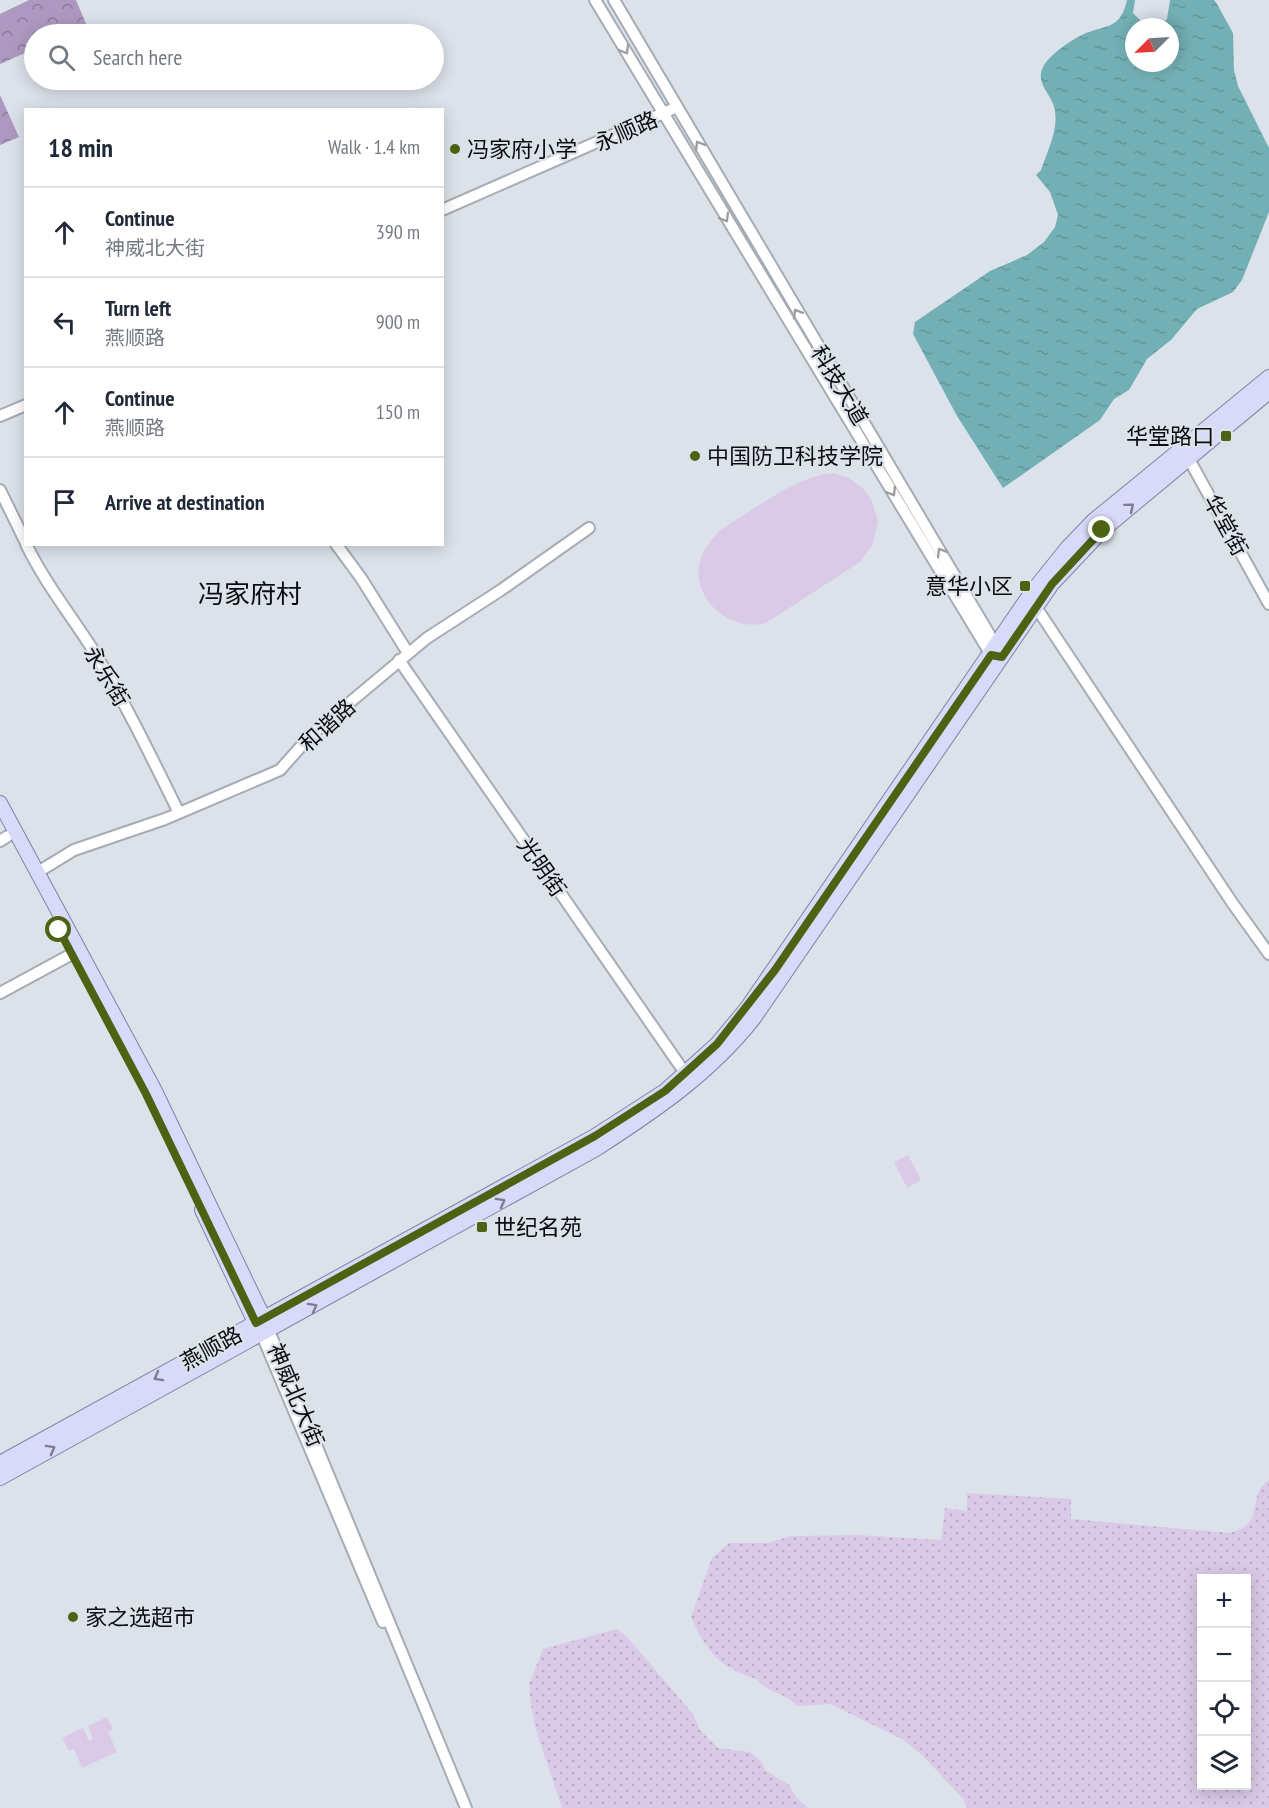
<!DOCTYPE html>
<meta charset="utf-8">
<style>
:root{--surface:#fff;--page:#f2f2f3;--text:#1f2937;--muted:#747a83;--line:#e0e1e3}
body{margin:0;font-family:"PT Sans Narrow","Noto Sans SC",sans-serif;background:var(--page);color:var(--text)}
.controls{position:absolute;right:18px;bottom:18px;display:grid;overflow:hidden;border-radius:0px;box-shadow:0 3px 15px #0003}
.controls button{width:54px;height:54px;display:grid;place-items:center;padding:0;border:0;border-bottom:2px solid var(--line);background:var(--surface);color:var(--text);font:30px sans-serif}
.compass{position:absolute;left:1125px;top:18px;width:54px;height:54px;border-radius:50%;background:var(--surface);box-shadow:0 3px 15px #0003;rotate:246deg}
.stop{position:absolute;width:18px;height:18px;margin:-14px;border:4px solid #4b6312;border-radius:50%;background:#fff}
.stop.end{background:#4b6312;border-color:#fff;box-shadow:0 2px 6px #0008}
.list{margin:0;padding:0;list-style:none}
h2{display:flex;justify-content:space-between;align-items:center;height:78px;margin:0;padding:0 24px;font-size:26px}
h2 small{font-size:20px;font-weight:400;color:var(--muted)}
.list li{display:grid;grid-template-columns:39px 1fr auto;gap:18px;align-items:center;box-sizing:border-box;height:90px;padding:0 24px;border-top:2px solid var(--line)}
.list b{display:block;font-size:22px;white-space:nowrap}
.list p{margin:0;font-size:20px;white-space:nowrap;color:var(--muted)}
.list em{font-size:20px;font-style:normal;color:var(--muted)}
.icon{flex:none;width:33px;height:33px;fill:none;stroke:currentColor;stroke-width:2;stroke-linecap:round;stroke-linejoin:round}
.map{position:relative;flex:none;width:1269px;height:1808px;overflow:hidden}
.search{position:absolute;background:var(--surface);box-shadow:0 3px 15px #0003;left:24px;top:24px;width:420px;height:66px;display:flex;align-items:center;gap:15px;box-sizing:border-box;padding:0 21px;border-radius:33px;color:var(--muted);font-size:22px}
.panel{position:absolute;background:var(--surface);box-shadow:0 3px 15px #0003;left:24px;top:108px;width:420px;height:438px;border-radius:0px}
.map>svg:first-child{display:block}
.grass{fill:url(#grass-dots);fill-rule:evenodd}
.forest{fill:url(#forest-crowns)}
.pitch{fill:#dacae8}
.water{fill:url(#water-ripples)}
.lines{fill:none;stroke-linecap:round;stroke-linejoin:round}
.minor-casing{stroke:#a6acb4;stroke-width:14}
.major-casing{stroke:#8082a4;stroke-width:16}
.minor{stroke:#fff;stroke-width:10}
.major{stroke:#d9daf9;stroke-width:14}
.oneway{stroke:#9d9e9f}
.oneway2{stroke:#7c7d8f}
.route{stroke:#4b6312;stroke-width:8}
.poi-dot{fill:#4b6312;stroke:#dce2ea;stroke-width:2}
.labels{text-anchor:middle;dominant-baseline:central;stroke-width:4.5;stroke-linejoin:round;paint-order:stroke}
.street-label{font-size:22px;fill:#0a0c0e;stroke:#dce2ea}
.poi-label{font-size:22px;fill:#0a0c0e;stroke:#dce2ea;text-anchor:start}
.quarter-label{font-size:26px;fill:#0a0c0e;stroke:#dce2ea}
</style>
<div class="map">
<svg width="1269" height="1808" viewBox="0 0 1269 1808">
<defs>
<pattern id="grass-dots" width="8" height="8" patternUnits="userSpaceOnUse" patternTransform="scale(1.5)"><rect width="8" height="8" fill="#dacae8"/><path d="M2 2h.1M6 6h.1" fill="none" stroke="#baacc6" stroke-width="1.8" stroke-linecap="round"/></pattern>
<pattern id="forest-crowns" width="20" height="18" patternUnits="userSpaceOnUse" patternTransform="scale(1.5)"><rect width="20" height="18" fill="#ae98c1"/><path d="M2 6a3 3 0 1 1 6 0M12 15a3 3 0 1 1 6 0" fill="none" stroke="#8c7a9b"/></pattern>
<pattern id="water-ripples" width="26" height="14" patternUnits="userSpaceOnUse" patternTransform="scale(1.5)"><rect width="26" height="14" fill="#73b0b6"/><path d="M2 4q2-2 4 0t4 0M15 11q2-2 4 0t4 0" fill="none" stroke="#62969b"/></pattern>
</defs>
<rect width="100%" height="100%" fill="#dce2ea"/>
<path class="grass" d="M 1269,1480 L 1269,1808 L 966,1808 L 964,1800 L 923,1756 L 902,1739 L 830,1704 L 797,1706 C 786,1692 767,1694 757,1679 C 719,1668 707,1652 691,1617 L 712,1558 L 729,1543 L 768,1543 L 791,1536 L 857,1535 L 941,1540 L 945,1508 L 967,1511 L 967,1493 L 1071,1499 L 1071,1519 L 1230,1533 C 1269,1522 1244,1497 1269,1480 ZM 1202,1578 L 1246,1578 L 1246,1786 L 1202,1786 Z
M 617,1629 L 628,1638 L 693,1714 L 700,1730 L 718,1748 L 750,1752 L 762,1762 L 765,1770 L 789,1785 L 796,1797 L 808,1808 L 562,1808 L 535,1727 L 531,1705 L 529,1684 L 543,1649 Z"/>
<path class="forest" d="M 29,0 L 76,0 L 87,26 L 67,34 L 34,34 L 34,49 L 0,64 L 0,14 Z
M 0,95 L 19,137 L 0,145 Z"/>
<path class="pitch" d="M 833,473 L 849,478 L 864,489 L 872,501 L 878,522 L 872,545 L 860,562 L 766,623 C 732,632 694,602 699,566 C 701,552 711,540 720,530 C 751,512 797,475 833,473 Z
M 908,1155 L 921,1180 L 907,1188 L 894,1162 Z
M 107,1717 L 113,1729 L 108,1732 L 117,1752 L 82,1768 L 74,1749 L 69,1751 L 62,1738 L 83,1728 L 89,1741 L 93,1739 L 88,1726 Z"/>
<path class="water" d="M 1127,0 L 1135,0 L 1133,13 L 1147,27 L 1134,27 L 1134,63 L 1170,63 L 1170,27 L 1159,27 L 1167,19 L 1170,0 L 1214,0 L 1217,4 L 1233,33 L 1234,70 L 1238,86 L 1269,148 L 1269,212 L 1242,280 L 1233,292 L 1197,309 L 1171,340 L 1147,359 L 1129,390 L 1114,399 L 1100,420 L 1003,488 L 957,416 L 913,334 L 915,322 L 990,271 L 1027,255 L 1044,242 L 1055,227 L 1058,215 L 1050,192 L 1036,175 L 1041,170 C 1047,152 1058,131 1055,112 C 1054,95 1033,84 1044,65 C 1052,53 1071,40 1084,34 C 1107,24 1120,30 1127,0 Z"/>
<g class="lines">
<defs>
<path id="minor" d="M 595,0 L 991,655
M 614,0 L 998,649
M 442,210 L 677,107
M 0,416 L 26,405
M 1185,452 L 1269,604
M 0,490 L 26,543
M 26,544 C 45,583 70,614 93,650 C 125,702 152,758 179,813
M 336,544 L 361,578 L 408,653
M 1036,607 L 1233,904 L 1269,954
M 399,660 L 685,1073
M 0,841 L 8,836
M 38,872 L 74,850 L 165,819 L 280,770 L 312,734 L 427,638 L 501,590 L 589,528
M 0,993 L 72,954
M 269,1331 L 466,1808
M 262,1335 L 383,1622"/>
<path id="major" d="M 0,803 L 154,1089 L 268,1327
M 202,1210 L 259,1331
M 0,1463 L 595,1136 L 665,1091 L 717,1044 L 747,1008 L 1031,593 L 1068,547 L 1093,521 L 1269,377
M 0,1478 L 596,1149 C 655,1111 711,1073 754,1018 L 1052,584 L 1103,530 L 1269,392"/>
</defs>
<use href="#minor" class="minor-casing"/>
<use href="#major" class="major-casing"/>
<use href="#minor" class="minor"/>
<use href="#major" class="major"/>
</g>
<defs><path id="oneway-chevron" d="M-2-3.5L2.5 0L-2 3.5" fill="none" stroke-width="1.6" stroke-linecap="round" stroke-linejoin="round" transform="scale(1.5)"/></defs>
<g class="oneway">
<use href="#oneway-chevron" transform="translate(625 50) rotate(60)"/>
<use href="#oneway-chevron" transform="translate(699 145) rotate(-120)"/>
<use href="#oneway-chevron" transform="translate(725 218) rotate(59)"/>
<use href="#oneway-chevron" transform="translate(797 313) rotate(-121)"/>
<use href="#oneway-chevron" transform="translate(892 492) rotate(59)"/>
<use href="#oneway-chevron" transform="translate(941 552) rotate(-121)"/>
</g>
<g class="oneway2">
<use href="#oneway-chevron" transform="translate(1130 507) rotate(-40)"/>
<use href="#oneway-chevron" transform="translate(501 1202) rotate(-29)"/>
<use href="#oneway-chevron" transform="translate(313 1307) rotate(-29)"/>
<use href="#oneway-chevron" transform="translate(158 1377) rotate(151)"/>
<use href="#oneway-chevron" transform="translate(51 1449) rotate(-29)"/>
</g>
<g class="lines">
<path class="route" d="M 59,930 L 146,1094 L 256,1323 L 595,1136 L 665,1091 L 685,1073 L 717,1044 L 775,970 L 991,655 L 1002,657 L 1052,584 L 1102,530"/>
</g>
<g class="poi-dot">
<circle cx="455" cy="149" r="6"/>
<rect x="1220" y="430" width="12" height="12" rx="3"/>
<circle cx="695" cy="456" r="6"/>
<rect x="1019" y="580" width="12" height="12" rx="3"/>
<rect x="476" y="1221" width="12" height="12" rx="3"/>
<circle cx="73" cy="1617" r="6"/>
</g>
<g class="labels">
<g class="street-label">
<text transform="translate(626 131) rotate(-24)">永顺路</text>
<text transform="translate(840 385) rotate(59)">科技大道</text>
<text transform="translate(1226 525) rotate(61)">华堂街</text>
<text transform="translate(107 676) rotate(59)">永乐街</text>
<text transform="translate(327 725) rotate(-42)">和谐路</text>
<text transform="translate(542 867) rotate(55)">光明街</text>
<text transform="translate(211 1348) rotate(-29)">燕顺路</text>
<text transform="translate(296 1395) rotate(67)">神威北大街</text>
</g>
<g class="poi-label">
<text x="467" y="149">冯家府小学</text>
<text x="1214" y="436" text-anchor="end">华堂路口</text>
<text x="707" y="456">中国防卫科技学院</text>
<text x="1013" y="586" text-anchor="end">意华小区</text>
<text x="494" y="1227">世纪名苑</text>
<text x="85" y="1617">家之选超市</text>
</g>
<g class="quarter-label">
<text x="250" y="593">冯家府村</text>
</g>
</g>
</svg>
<div class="controls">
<button>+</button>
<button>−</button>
<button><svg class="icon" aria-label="locate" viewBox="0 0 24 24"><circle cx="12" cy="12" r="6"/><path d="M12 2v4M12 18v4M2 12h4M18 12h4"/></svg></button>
<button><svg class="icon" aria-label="layers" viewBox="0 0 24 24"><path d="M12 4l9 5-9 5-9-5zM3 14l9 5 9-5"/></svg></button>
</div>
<svg class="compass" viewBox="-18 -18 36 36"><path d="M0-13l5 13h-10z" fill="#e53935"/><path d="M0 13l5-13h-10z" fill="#747a83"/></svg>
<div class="stop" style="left:59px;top:930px"></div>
<div class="stop end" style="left:1102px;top:530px"></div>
<div class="search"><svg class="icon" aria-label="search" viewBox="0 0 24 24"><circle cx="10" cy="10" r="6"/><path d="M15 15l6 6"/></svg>Search here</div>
<section class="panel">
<h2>18 min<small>Walk · 1.4 km</small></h2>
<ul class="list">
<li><svg class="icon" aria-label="ahead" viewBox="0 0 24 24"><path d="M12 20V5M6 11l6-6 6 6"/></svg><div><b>Continue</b><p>神威北大街</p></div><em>390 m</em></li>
<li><svg class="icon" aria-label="left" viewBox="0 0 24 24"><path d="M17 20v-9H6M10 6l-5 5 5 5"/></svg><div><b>Turn left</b><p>燕顺路</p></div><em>900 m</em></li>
<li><svg class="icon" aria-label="ahead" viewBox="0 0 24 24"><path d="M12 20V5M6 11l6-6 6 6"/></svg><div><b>Continue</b><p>燕顺路</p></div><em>150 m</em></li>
<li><svg class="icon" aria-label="arrive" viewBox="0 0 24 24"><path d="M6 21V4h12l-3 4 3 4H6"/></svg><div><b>Arrive at destination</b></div></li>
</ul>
</section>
</div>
